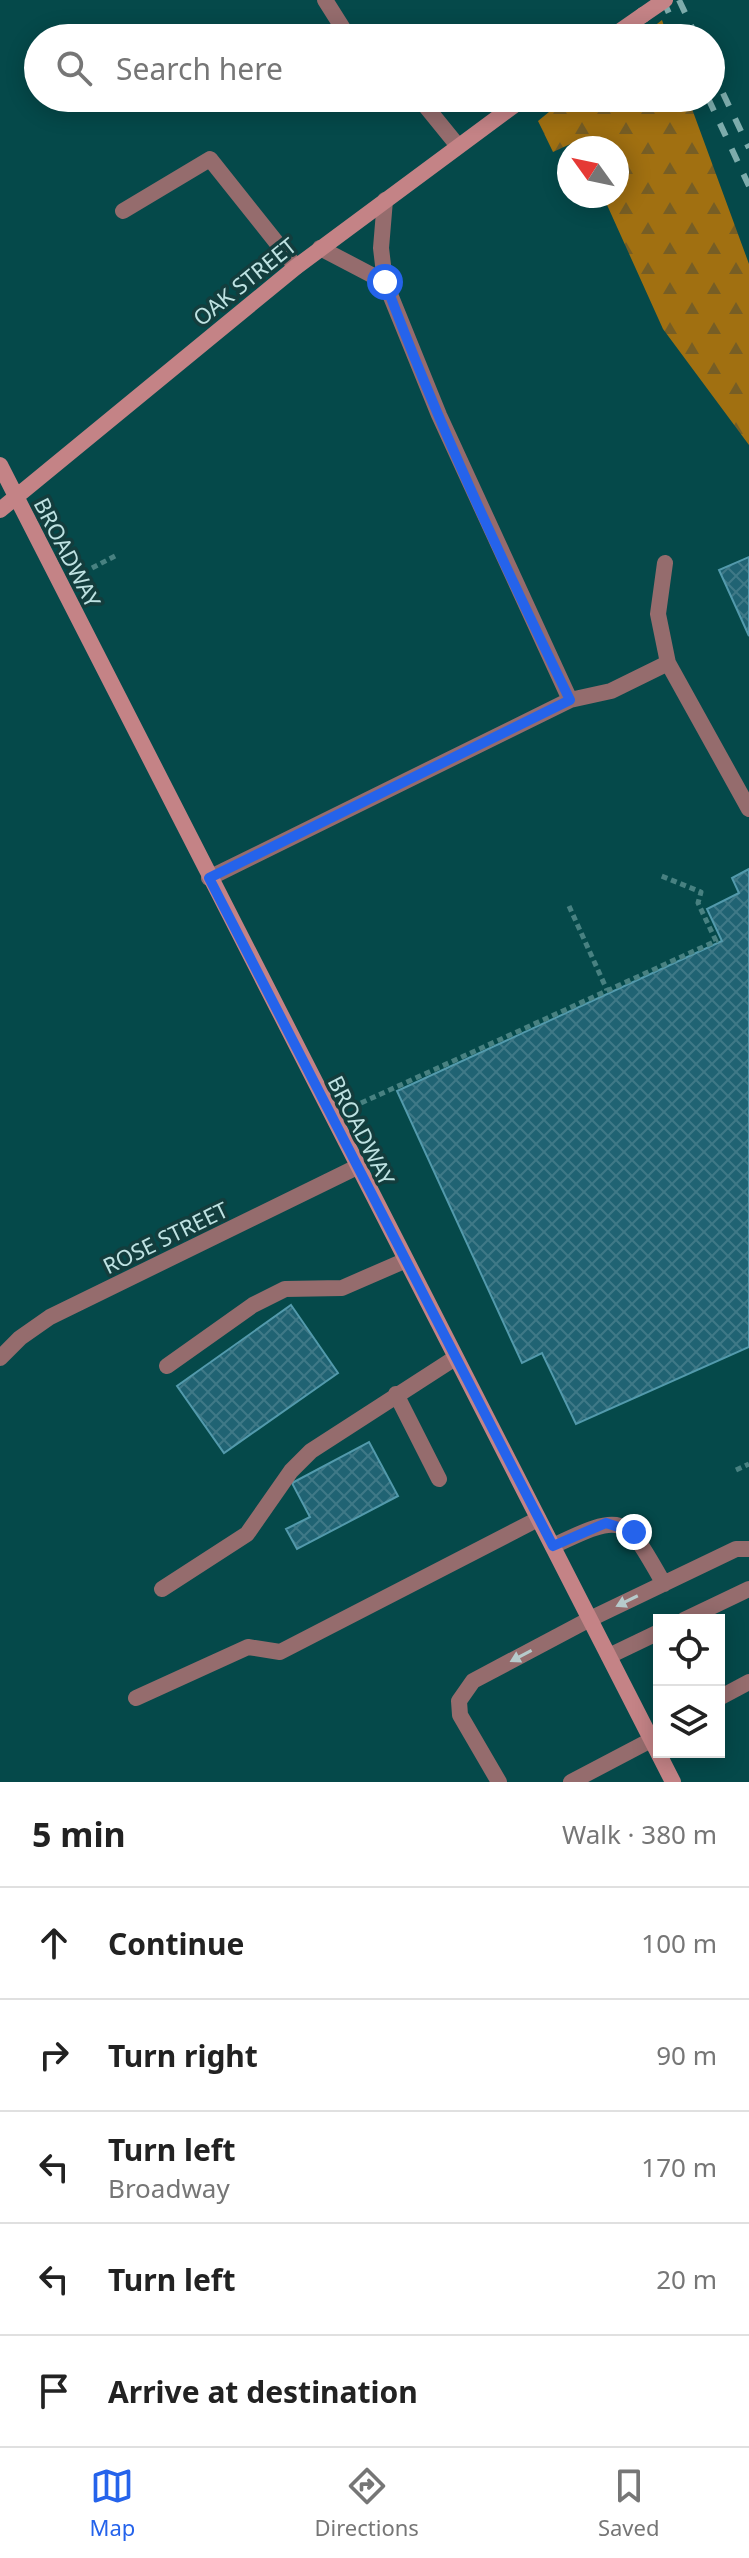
<!DOCTYPE html>
<meta charset="utf-8">
<style>
:root{--surface:#fff;--page:#f6f6f6;--text:#222;--muted:#767676;--line:#e0e0e0;--accent:#2563eb}
body{margin:0;font-family:"Noto Sans",sans-serif;background:var(--page);color:var(--text)}
.controls{position:absolute;right:24px;bottom:24px;display:grid;overflow:hidden;border-radius:0px;box-shadow:0 4px 20px #0003}
.controls button{width:72px;height:72px;display:grid;place-items:center;padding:0;border:0;border-bottom:2px solid var(--line);background:var(--surface);color:var(--text);font:40px sans-serif}
.compass{position:absolute;left:557px;top:136px;width:72px;height:72px;border-radius:50%;background:var(--surface);box-shadow:0 4px 20px #0003;rotate:303deg}
.stop{position:absolute;width:24px;height:24px;margin:-18px;border:6px solid #2563eb;border-radius:50%;background:#fff}
.stop.end{background:#2563eb;border-color:#fff;box-shadow:0 2px 8px #0008}
.list{margin:0;padding:0;list-style:none}
h2{display:flex;justify-content:space-between;align-items:center;height:104px;margin:0;padding:0 32px;font-size:34px}
h2 small{font-size:26px;font-weight:400;color:var(--muted)}
.list li{display:grid;grid-template-columns:52px 1fr auto;gap:24px;align-items:center;box-sizing:border-box;height:112px;padding:0 32px;border-top:2px solid var(--line)}
.list b{display:block;font-size:30px;white-space:nowrap}
.list p{margin:0;font-size:26px;white-space:nowrap;color:var(--muted)}
.list em{font-size:26px;font-style:normal;color:var(--muted)}
.icon{flex:none;width:44px;height:44px;fill:none;stroke:currentColor;stroke-width:2;stroke-linecap:round;stroke-linejoin:round}
.map{position:relative;flex:none;width:749px;height:1782px;overflow:hidden}
.search{position:absolute;background:var(--surface);box-shadow:0 4px 20px #0003;left:24px;right:24px;top:24px;height:88px;display:flex;align-items:center;gap:20px;box-sizing:border-box;padding:0 28px;border-radius:44px;color:var(--muted);font-size:30px}
.sheet{height:664px;background:var(--surface)}
nav{display:flex;justify-content:space-around;align-items:center;box-sizing:border-box;height:112px;border-top:2px solid var(--line);background:var(--surface);font-size:22px;color:var(--muted)}
nav a{display:grid;justify-items:center;gap:4px}
nav .on{color:var(--accent)}
.map>svg:first-child{display:block}
.forest{fill:url(#forest-firs)}
.building{fill:url(#building-cross-hatch);stroke:#539aac;stroke-width:2}
.lines{fill:none;stroke-linecap:round;stroke-linejoin:round}
.path{stroke:#488181;stroke-width:5;stroke-dasharray:6 4;stroke-linecap:butt}
.lane{stroke:#956c6d;stroke-width:16}
.street{stroke:#956c6d;stroke-width:16}
.secondary{stroke:#c48386;stroke-width:16}
.rail{stroke:#7dacac;stroke-width:6;stroke-dasharray:14 14;stroke-linecap:butt}
.secondary-bridge{stroke:#c48386;stroke-width:16}
.oneway{fill:#b6cacb}
.route{stroke:#2563eb;stroke-width:10}
.labels{text-anchor:middle;dominant-baseline:central;stroke-width:7;stroke-linejoin:round;paint-order:stroke}
.street-label{font-size:22px;fill:#bee2e2;stroke:#133d3d}
</style>
<div class="map">
<svg width="749" height="1782" viewBox="0 0 749 1782">
<defs>
<pattern id="forest-firs" width="22" height="20" patternUnits="userSpaceOnUse" patternTransform="scale(2)"><rect width="22" height="20" fill="#a17011"/><path d="M5 1l3.5 6h-7zM16 11l3.5 6h-7z" fill="#775e25"/></pattern>
<pattern id="building-cross-hatch" width="8" height="8" patternUnits="userSpaceOnUse" patternTransform="scale(2)"><rect width="8" height="8" fill="#206373"/><path d="M0 0l8 8M0 8l8-8" fill="none" stroke="#3f7987"/></pattern>
</defs>
<rect width="100%" height="100%" fill="#05494a"/>
<path class="forest" d="M 662,20 L 668,38 L 639,38 Z
M 566,98 L 688,98 L 749,264 L 749,445 L 663,329 L 603,196 L 617,196 L 617,148 L 581,148 L 577,141 L 553,152 L 538,121 Z"/>
<path class="building" d="M 749,557 L 749,636 L 719,570 Z
M 749,869 L 749,1347 L 576,1424 L 542,1353 L 522,1363 L 397,1091 L 722,941 L 707,909 L 739,893 L 732,878 Z
M 291,1305 L 338,1373 L 224,1453 L 177,1386 Z
M 369,1442 L 398,1496 L 297,1549 L 286,1529 L 310,1517 L 292,1483 Z"/>
<g class="lines">
<path class="path" d="M 92,568 L 117,555
M 569,906 L 607,990
M 361,1103 L 716,941 L 698,903 L 701,892 L 659,875
M 736,1470 L 749,1464"/>
<path class="lane" d="M 325,0 L 349,38
M 419,98 L 458,146
M 123,211 L 210,159 L 296,267
M 320,248 L 385,282 L 381,248 L 385,200
M 665,563 L 658,614 L 668,663 L 749,809
M 570,700 L 611,691 L 668,663
M 209,878 L 570,700 L 439,415 L 385,282
M 167,1366 L 253,1305 L 285,1289 L 342,1288 L 404,1261
M 396,1394 L 439,1479
M 553,1546 C 626,1511 625,1516 664,1584
M 162,1589 L 247,1534 L 291,1471 L 311,1451 L 455,1358
M 684,1620 L 749,1589
M 609,1656 L 659,1632
M 136,1698 L 248,1647 L 280,1652 L 538,1519
M 719,1698 L 749,1682
M 499,1782 L 460,1715 L 459,1701 L 473,1681 L 590,1619 L 736,1549 L 749,1549"/>
<path class="street" d="M 0,1358 L 20,1338 L 50,1317 L 357,1167
M 571,1782 L 651,1740"/>
<path class="secondary" d="M 610,38 L 643,15
M 0,465 L 673,1782
M 0,510 L 296,267 L 524,98"/>
<path class="rail" d="M 663,0 L 680,38
M 679,0 L 697,38
M 711,68 L 749,148
M 708,98 L 749,186"/>
<path class="secondary-bridge" d="M 643,15 L 665,0"/>
</g>
<defs><path id="oneway-solid" d="M-6-.8H1V-3.2L6.5 0L1 3.2V.8H-6Z" transform="scale(2)"/></defs>
<g class="oneway">
<use href="#oneway-solid" transform="translate(627 1601) rotate(154)"/>
<use href="#oneway-solid" transform="translate(521 1656) rotate(152)"/>
</g>
<g class="lines">
<path class="route" d="M 385,282 C 438,424 503,563 570,700 L 209,878 L 553,1546 L 606,1523 L 634,1532"/>
</g>
<g class="labels">
<g class="street-label">
<text transform="translate(244 281) rotate(-39)">OAK STREET</text>
<text transform="translate(68 552) rotate(63)">BROADWAY</text>
<text transform="translate(362 1130) rotate(63)">BROADWAY</text>
<text transform="translate(165 1237) rotate(-26)">ROSE STREET</text>
</g>
</g>
</svg>
<div class="controls">
<button><svg class="icon" aria-label="locate" viewBox="0 0 24 24"><circle cx="12" cy="12" r="6"/><path d="M12 2v4M12 18v4M2 12h4M18 12h4"/></svg></button>
<button><svg class="icon" aria-label="layers" viewBox="0 0 24 24"><path d="M12 4l9 5-9 5-9-5zM3 14l9 5 9-5"/></svg></button>
</div>
<svg class="compass" viewBox="-18 -18 36 36"><path d="M0-13l5 13h-10z" fill="#e53935"/><path d="M0 13l5-13h-10z" fill="#767676"/></svg>
<div class="stop" style="left:385px;top:282px"></div>
<div class="stop end" style="left:634px;top:1532px"></div>
<div class="search"><svg class="icon" aria-label="search" viewBox="0 0 24 24"><circle cx="10" cy="10" r="6"/><path d="M15 15l6 6"/></svg>Search here</div>
</div>
<section class="sheet">
<h2>5 min<small>Walk · 380 m</small></h2>
<ul class="list">
<li><svg class="icon" aria-label="ahead" viewBox="0 0 24 24"><path d="M12 20V5M6 11l6-6 6 6"/></svg><div><b>Continue</b></div><em>100 m</em></li>
<li><svg class="icon" aria-label="right" viewBox="0 0 24 24"><path d="M7 20v-9h11M14 6l5 5-5 5"/></svg><div><b>Turn right</b></div><em>90 m</em></li>
<li><svg class="icon" aria-label="left" viewBox="0 0 24 24"><path d="M17 20v-9H6M10 6l-5 5 5 5"/></svg><div><b>Turn left</b><p>Broadway</p></div><em>170 m</em></li>
<li><svg class="icon" aria-label="left" viewBox="0 0 24 24"><path d="M17 20v-9H6M10 6l-5 5 5 5"/></svg><div><b>Turn left</b></div><em>20 m</em></li>
<li><svg class="icon" aria-label="arrive" viewBox="0 0 24 24"><path d="M6 21V4h12l-3 4 3 4H6"/></svg><div><b>Arrive at destination</b></div></li>
</ul>
</section>
<nav>
<a class="on"><svg class="icon" aria-label="map" viewBox="0 0 24 24"><path d="M3 6l6-2 6 2 6-2v14l-6 2-6-2-6 2zM9 4v14M15 6v14"/></svg>Map</a>
<a><svg class="icon" aria-label="directions" viewBox="0 0 24 24"><path d="M12 3l9 9-9 9-9-9zM9 14v-3h6M13 9l2 2-2 2"/></svg>Directions</a>
<a><svg class="icon" aria-label="saved" viewBox="0 0 24 24"><path d="M7 4h10v16l-5-4-5 4z"/></svg>Saved</a>
</nav>
